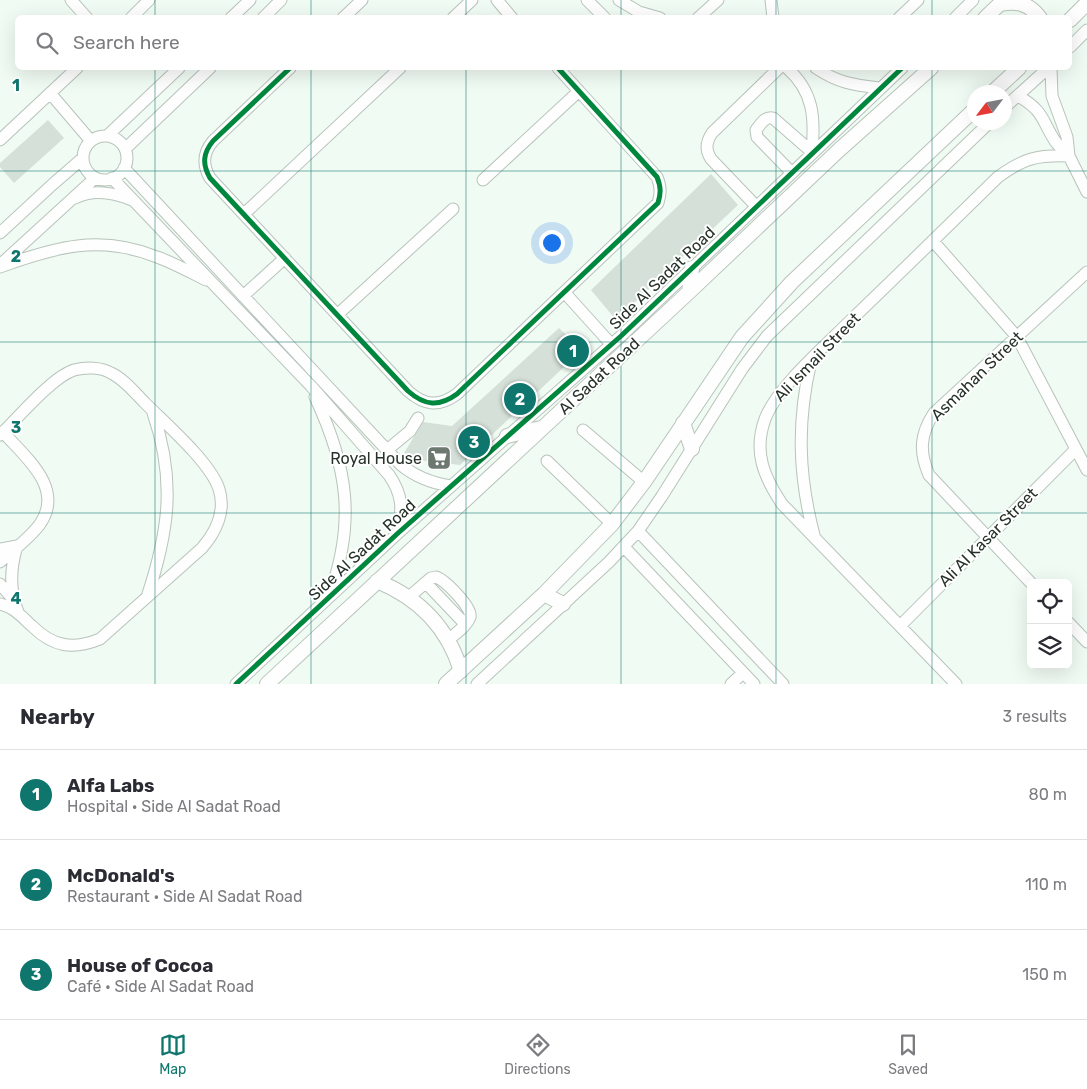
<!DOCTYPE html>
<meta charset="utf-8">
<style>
:root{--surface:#fff;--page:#f2f2f3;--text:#2b2b33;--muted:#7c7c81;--line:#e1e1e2;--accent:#0f766e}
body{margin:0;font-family:Rubik,sans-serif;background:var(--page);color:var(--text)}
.controls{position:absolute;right:15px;bottom:15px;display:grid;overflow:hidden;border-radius:8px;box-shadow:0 5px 20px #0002}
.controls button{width:45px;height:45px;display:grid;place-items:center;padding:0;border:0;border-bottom:1px solid var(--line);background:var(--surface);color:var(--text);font:25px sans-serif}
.compass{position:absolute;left:967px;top:85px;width:45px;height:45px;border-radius:50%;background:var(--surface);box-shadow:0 5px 20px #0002;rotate:238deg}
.you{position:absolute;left:551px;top:242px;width:18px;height:18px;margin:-12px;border:4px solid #fff;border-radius:50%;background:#1a73e8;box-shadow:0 0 0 8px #1a73e833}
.badge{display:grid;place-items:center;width:32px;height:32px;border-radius:50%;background:var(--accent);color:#fff;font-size:16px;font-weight:700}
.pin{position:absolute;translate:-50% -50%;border:2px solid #fff;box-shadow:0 1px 5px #0006}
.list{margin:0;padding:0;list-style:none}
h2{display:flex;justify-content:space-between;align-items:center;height:65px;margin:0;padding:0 20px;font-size:21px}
h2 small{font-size:16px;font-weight:400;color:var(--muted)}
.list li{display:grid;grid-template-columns:32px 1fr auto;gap:15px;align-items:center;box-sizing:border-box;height:90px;padding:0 20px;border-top:1px solid var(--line)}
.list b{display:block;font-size:19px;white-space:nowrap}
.list p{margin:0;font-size:16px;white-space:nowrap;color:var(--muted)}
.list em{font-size:16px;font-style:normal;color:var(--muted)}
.icon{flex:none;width:28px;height:28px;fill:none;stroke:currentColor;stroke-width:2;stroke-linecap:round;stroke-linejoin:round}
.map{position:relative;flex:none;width:1087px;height:684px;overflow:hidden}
.search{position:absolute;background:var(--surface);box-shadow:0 5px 20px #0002;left:15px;right:15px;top:15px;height:55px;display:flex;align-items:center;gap:12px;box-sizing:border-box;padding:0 18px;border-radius:8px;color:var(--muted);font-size:19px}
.sheet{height:335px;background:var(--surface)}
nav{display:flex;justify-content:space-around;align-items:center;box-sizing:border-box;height:70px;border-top:1px solid var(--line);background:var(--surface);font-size:14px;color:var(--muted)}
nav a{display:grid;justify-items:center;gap:2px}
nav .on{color:var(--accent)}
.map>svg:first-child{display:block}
.building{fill:#d4e0d8}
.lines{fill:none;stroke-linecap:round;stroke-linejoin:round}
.minor-casing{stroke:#b8c3bb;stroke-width:13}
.major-casing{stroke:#b8c3bb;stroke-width:16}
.minor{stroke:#fdfefd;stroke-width:11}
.major{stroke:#fdfefd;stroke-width:14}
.cycleway-casing{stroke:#fff;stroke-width:8}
.cycleway{stroke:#00873e;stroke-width:5}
.grid{fill:none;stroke:#0f766e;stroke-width:1;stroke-opacity:0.55}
.labels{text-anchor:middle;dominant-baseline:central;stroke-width:4;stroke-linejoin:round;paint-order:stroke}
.street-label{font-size:16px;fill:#263229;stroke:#fff}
.poi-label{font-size:16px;fill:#263229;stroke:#fff;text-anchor:end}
.grid-label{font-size:16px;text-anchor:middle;font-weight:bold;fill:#0f766e;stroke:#fff;stroke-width:4;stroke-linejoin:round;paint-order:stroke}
</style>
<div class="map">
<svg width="1087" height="684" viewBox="0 0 1087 684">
<rect width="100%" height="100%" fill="#f0fbf3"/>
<path class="building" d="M 48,120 L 64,138 L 14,183 L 0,167 L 0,163 Z
M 711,174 L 738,205 L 616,320 L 591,290 Z
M 559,328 L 582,350 L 460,465 L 417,460 L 404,453 L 423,422 L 452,426 Z"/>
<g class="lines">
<defs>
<path id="minor" d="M 71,0 L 87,18
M 497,0 L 512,18
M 587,0 L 605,18
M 619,0 L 639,12 L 660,18
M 771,0 L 773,18
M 131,18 L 149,0
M 231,18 L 250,0
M 263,18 L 281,0
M 343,18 L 362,0
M 453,18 L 472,0
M 698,18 L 718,0
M 899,18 L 918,0
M 955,18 L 973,0
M 1070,47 L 1087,30
M 290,68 L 213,141 C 203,153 202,164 210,178 L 408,391 C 425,406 439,407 457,394 L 658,203 C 661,193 661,187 657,177 L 558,68
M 787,68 C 814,92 815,118 812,152
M 816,68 C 838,83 854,85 880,88
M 1051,68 L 1052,96 L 1067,137 L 1069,156 L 1087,192
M 50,93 L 91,141
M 1018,96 C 1044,111 1041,119 1055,141 C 1059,147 1065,151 1069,156
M 1004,108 L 1048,68
M 107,136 L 179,68
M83 158a22 22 0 1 1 44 0a22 22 0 1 1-44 0Z
M 0,140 L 77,68
M 125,149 L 210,68
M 124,168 L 400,464 C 415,477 431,483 451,486
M 792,173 L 757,137 L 756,130 C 761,124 765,116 773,118 L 812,152
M 112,178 L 311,386 L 389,475 C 403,495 403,510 397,534
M 483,180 L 579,91
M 75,198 C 93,189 115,193 132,200
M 756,206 L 711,159 C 705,150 706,142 712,133 L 779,68
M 244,214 L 400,68
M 0,233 L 53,184 L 83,158
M 933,241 L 1017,337 L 1087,470
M 1,264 L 95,178
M 0,267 C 55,247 100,234 157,257 C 174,263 190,272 206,280
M 565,293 L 611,344
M 243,296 L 285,258
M 337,315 L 453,209
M 811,361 C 797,421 798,474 814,535
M 315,397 C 348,467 356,523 329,596
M 583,430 L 644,482
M 0,435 C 18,418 52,377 74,370 C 86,367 101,367 111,373 C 124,379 135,393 145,403 C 166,424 210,462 219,489 C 226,511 216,532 202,548 L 100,639 C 73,650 53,647 32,626 C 22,617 14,607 0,604
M 387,450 L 410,431 L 418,418
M 547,461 L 612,524
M 638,531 L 783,684
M 624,547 L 754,684
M 0,549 L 17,546 C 10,569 9,590 18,612
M 0,562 C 13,550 30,538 40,524 C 65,488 25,457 3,432
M 426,583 L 465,624
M 1031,583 L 929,475 C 919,452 920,434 934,413 L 1087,272
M 0,584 L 13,599
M 147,597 C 169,531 176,480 153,413
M 409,597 L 431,578 L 436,577 C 445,580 473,608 470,617 C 467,626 455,634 448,640
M 1068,622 L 1087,642
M 901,625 L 1076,449
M 236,684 L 397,534 L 621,336 L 902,68
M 477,684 L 609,562 L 638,531 L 662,496 L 742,369 L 767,336 L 990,122
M 731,684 L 743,673
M 956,684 L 782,504 C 764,477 753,452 765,419 C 777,387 826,345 851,320 C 900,273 949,225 998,177 C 1024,158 1037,155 1069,156"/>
<path id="major" d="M 1000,4 C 1017,1 1029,3 1040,18
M 985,18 L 1004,0
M 1070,20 L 1087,3
M 993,92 L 1019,68
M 689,292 L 692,268
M 683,423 L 692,449
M 507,436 L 541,428
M 377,581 C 419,598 448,628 461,671
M 544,594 L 563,604
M 267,684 L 689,292 L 839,150 L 931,68
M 446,684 L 544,594 L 612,524 L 644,482 L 742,337 L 792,282 L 974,110"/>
</defs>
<use href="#minor" class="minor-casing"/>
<use href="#major" class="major-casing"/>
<use href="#minor" class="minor"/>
<use href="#major" class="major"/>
<defs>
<path id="cycleway" d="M 290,68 L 213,141 C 203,153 202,164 210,178 L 408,391 C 425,406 439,407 457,394 L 658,203 C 661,193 661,187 657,177 L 558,68
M 236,684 L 397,534 L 621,336 L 902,68"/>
</defs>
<use href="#cycleway" class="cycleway-casing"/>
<use href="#cycleway" class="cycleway"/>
</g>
<path class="grid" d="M 155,0 L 155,18M 311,0 L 311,18M 466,0 L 466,18M 621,0 L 621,18M 776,0 L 776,18M 932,0 L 932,18M 155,68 L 155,684M 311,68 L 311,684M 466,68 L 466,684M 621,68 L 621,684M 776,68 L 776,684M 932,68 L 932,684M 0,171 L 1087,171M 0,342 L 1087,342M 0,513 L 1087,513"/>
<defs>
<symbol id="supermarket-square" viewBox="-11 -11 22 22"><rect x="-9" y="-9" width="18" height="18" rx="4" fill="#6d7870" stroke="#fff"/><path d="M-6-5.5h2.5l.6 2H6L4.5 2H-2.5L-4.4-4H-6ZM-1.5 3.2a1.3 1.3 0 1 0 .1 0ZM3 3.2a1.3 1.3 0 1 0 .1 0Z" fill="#fff"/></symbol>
</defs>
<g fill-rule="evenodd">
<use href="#supermarket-square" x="425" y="444" width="28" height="28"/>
</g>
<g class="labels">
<g class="street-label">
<text transform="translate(662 278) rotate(-44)">Side Al Sadat Road</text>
<text transform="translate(817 357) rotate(-46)">Ali Ismail Street</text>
<text transform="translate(599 376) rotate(-43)">Al Sadat Road</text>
<text transform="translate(977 376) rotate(-44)">Asmahan Street</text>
<text transform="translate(988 537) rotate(-45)">Ali Al Kasar Street</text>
<text transform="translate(362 550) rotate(-43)">Side Al Sadat Road</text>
</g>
<g class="poi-label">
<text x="422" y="458">Royal House</text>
</g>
</g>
<g class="grid-label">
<text x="16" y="91">1</text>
<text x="16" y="262">2</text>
<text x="16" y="433">3</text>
<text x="16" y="604">4</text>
</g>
</svg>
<div class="controls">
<button><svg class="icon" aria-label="locate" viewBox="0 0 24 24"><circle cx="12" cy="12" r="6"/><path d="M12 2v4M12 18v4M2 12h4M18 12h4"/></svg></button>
<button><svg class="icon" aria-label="layers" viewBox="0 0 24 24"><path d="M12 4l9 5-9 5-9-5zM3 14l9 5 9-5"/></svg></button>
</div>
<svg class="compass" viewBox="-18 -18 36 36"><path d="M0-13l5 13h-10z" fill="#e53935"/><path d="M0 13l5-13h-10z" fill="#7c7c81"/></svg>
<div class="you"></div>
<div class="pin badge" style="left:573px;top:351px">1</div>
<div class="pin badge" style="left:520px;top:399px">2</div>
<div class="pin badge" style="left:474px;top:442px">3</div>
<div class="search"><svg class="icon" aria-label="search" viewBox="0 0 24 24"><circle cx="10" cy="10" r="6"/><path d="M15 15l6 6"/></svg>Search here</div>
</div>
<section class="sheet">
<h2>Nearby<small>3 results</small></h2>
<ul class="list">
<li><span class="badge">1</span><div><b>Alfa Labs</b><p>Hospital · Side Al Sadat Road</p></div><em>80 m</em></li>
<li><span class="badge">2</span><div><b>McDonald's</b><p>Restaurant · Side Al Sadat Road</p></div><em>110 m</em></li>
<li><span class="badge">3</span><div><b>House of Cocoa</b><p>Café · Side Al Sadat Road</p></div><em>150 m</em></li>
</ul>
</section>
<nav>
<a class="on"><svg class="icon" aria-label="map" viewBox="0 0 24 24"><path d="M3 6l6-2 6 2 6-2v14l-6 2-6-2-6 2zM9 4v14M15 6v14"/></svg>Map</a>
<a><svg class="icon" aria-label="directions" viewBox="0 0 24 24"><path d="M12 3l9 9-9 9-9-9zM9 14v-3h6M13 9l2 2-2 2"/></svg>Directions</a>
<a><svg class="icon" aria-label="saved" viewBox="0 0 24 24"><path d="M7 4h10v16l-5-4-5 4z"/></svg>Saved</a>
</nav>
